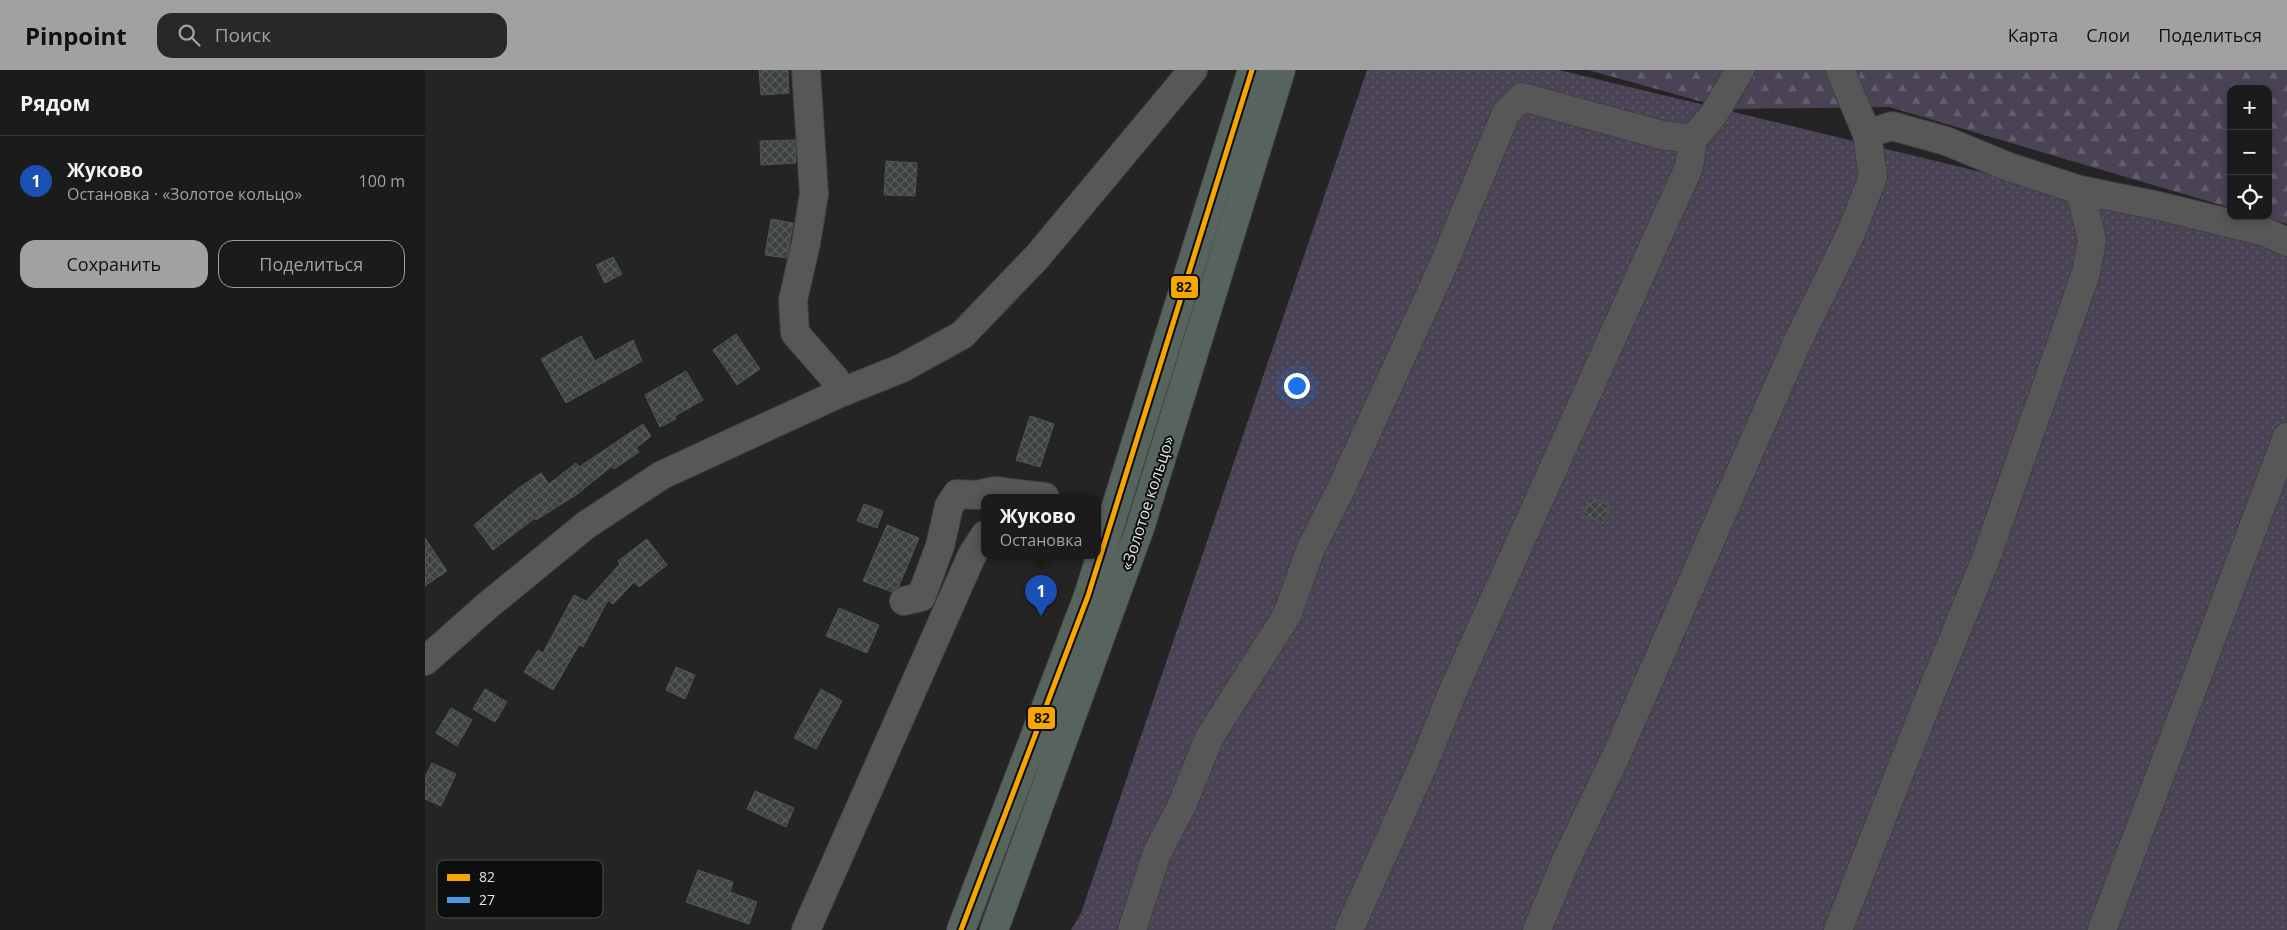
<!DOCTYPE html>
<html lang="ru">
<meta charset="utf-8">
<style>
:root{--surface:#1b1b1b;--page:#282828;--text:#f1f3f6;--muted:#a0a1a3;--line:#39393a;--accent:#a0a1a0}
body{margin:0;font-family:"Open Sans",sans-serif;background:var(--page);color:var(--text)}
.controls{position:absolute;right:15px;top:15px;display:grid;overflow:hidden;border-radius:10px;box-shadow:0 2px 8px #0003}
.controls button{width:45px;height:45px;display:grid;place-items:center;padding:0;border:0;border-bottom:1px solid var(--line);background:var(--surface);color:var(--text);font:25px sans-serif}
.you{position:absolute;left:871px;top:315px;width:18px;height:18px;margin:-12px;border:4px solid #fff;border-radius:50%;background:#1a73e8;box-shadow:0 0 0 8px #1a73e833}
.badge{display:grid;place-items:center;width:32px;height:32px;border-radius:50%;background:var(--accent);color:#fff;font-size:16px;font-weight:700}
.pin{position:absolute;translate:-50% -41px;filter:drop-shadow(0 1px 2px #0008)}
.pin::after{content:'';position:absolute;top:26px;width:18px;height:15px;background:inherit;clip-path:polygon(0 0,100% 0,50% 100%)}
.popup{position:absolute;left:556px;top:424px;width:120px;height:65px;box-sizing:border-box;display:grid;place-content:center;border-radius:10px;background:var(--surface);filter:drop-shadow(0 1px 4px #0005);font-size:16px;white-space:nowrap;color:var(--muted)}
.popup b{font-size:19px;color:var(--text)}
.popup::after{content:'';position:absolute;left:50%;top:100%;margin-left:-10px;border:10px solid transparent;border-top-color:var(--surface)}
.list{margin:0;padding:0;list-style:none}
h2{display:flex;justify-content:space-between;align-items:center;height:65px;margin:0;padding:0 20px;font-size:21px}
h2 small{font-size:16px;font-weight:400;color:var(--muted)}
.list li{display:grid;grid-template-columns:32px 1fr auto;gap:15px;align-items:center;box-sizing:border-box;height:90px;padding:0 20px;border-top:1px solid var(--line)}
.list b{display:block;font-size:19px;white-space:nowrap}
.list p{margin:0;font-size:16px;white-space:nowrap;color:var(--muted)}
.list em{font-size:16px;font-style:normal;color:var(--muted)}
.actions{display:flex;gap:10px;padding:15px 20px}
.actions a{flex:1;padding:11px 0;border:1px solid var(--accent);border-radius:15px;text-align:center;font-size:18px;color:var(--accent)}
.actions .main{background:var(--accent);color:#111}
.icon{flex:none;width:28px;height:28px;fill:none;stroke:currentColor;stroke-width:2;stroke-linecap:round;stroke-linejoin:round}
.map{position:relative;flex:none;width:1862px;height:860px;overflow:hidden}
header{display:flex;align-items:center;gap:30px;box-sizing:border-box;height:70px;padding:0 25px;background:var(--accent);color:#111}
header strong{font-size:24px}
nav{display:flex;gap:28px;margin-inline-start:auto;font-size:18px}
.search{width:350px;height:45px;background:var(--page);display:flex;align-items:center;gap:12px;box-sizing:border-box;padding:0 18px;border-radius:15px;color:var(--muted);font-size:19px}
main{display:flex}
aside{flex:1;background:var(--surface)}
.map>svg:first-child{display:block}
.forest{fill:url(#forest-firs)}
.garden{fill:url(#garden-dots)}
.building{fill:url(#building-cross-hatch);stroke:#535453}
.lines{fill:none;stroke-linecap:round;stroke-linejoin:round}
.minor-casing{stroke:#404040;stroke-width:30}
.highway-casing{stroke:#404040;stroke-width:30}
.minor{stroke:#575757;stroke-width:28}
.highway{stroke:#57645d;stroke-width:28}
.bus-1-casing{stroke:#0d0e0e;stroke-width:9}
.bus-1{stroke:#f7a600;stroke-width:5}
.labels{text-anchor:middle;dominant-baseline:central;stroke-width:4;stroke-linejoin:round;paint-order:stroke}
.street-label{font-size:16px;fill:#e2e4e3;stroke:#0d0e0e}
.key{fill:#0d0e0e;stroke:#4d4e4e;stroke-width:1}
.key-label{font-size:14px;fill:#e2e4e3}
.line-badge{stroke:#0d0e0e;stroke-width:2}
.pale-badge-label{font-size:14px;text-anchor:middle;font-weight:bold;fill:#111}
</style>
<header>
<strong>Pinpoint</strong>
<div class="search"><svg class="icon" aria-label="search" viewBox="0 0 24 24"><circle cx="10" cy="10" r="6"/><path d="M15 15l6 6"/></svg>Поиск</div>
<nav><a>Карта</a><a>Слои</a><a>Поделиться</a></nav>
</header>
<main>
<aside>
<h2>Рядом<small></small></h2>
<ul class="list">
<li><span class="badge" style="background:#1a4fb4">1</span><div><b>Жуково</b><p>Остановка · «Золотое кольцо»</p></div><em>100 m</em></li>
</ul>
<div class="actions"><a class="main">Сохранить</a><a>Поделиться</a></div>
</aside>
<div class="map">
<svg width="1862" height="860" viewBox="0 0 1862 860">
<defs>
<pattern id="forest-firs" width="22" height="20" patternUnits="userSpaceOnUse" patternTransform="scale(1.25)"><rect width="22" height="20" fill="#494355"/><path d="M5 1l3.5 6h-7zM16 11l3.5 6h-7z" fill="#635e6d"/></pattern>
<pattern id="garden-dots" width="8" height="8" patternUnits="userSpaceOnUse" patternTransform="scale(1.25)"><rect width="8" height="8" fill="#494355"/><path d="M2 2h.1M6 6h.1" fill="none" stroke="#635e6d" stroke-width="1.8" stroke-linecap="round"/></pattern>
<pattern id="building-cross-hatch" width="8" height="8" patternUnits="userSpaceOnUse" patternTransform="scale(1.25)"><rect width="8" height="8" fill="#3c423f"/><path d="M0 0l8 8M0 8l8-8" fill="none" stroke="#585d5b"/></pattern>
</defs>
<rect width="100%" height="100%" fill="#242424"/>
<path class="forest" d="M 1163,0 L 1862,0 L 1862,154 L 1834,146 L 1843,146 L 1843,19 L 1806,19 L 1806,138 L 1464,37 L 1303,39 Z"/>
<path class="garden" d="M 942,0 L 1134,0 L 1826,167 L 1862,185 L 1862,860 L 646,860 L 656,843 Z"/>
<path class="building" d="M 334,0 L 363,0 L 364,23 L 336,25 Z
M 370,70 L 371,93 L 336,95 L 335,71 Z
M 461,91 L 492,93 L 490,126 L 459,125 Z
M 346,149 L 368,153 L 362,188 L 340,185 Z
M 188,187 L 197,204 L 180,213 L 171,195 Z
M 311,264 L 335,299 L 312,315 L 288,280 Z
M 156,266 L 170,291 L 208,270 L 217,291 L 141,333 L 116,289 Z
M 261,301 L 278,330 L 250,346 L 251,349 L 235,357 L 220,325 Z
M 605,346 L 629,354 L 615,397 L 591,390 Z
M 218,354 L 226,366 L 211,378 L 214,382 L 189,399 L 187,396 L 151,425 L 111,450 L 110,448 L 68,480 L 49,455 L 91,420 L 116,403 L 124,414 L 151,393 L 154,397 Z
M 1165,427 L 1185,436 L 1178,453 L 1158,445 Z
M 439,434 L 458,441 L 452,458 L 432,451 Z
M 462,455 L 494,468 L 474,516 L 467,522 L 438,511 Z
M 0,468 L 22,501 L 0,516 Z
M 222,469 L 242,495 L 214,517 L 209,512 L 188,534 L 183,530 L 158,577 L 154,575 L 128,620 L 99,602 L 113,580 L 118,583 L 149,525 L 161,531 L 195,494 L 193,491 Z
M 414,538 L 454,555 L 442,583 L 401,566 Z
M 251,597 L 270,605 L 260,629 L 241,620 Z
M 60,619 L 82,632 L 70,652 L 48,639 Z
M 396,619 L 417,631 L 391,679 L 369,668 Z
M 26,638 L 47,650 L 32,676 L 11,663 Z
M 7,693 L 31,704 L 16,736 L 0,729 L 0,707 Z
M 330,721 L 369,738 L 361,757 L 322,739 Z
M 273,800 L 308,812 L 305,822 L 332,832 L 324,854 L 261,832 Z"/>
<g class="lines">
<defs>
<path id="minor" d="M 381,0 L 389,124 L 381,173 L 368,230 L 370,263 L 410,309 L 415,323
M 1442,64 L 1467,56 L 1521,71 L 1584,97 L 1655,120 L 1734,136 L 1840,162 L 1862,172
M 479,531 L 496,527 L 515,476 L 524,436 L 532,424 L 552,425 L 570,421 L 620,427
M 0,591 L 62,536 L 161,455 L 237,405 L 415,323 L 477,298 L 537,265 L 612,187 L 768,0
M 381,860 L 547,485 L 560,465
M 707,860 L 732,783 L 757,735 L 784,668 L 862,545 L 886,478 L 915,421 L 1017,198 L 1081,43 L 1097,27 L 1237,65 L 1268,69 L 1289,44 L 1315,0
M 924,860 L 999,693 L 1028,621 L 1264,97 L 1268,69
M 1112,860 L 1139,795 L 1190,688 L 1372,273 L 1426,163 L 1448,107 L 1442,64 L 1415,0
M 1413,860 L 1502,633 L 1560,491 L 1661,203 L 1667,170 L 1655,120
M 1677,860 L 1862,367"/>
<path id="highway" d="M 536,860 L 663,526 L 827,0
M 569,860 L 715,458 L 856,0"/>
</defs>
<use href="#minor" class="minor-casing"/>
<use href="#highway" class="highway-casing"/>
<use href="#minor" class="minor"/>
<use href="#highway" class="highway"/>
<defs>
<path id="bus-1" d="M 536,860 L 663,526 L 827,0"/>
</defs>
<use href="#bus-1" class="bus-1-casing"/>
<use href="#bus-1" class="bus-1"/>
</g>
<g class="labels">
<g class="street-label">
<text transform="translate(722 433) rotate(-72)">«Золотое кольцо»</text>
</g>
</g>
<rect x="12" y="790" width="166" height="58" rx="8" class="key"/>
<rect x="22" y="804" width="23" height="7" fill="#f7a600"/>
<rect x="22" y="827" width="23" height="6" fill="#4699e1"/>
<g class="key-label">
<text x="54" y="812">82</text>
<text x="54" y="835">27</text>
</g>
<g class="line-badge">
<rect x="745" y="205" width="29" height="24" rx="5" fill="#f7a600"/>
<rect x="602" y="636" width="29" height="24" rx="5" fill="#f7a600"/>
</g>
<g class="pale-badge-label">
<text x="759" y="222">82</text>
<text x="617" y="653">82</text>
</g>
</svg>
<div class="controls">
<button>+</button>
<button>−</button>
<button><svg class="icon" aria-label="locate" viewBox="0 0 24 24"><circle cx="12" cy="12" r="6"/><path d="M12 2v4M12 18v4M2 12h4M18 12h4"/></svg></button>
</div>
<div class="you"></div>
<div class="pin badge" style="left:616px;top:546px;background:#1a4fb4">1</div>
<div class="popup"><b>Жуково</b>Остановка</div>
</div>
</main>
